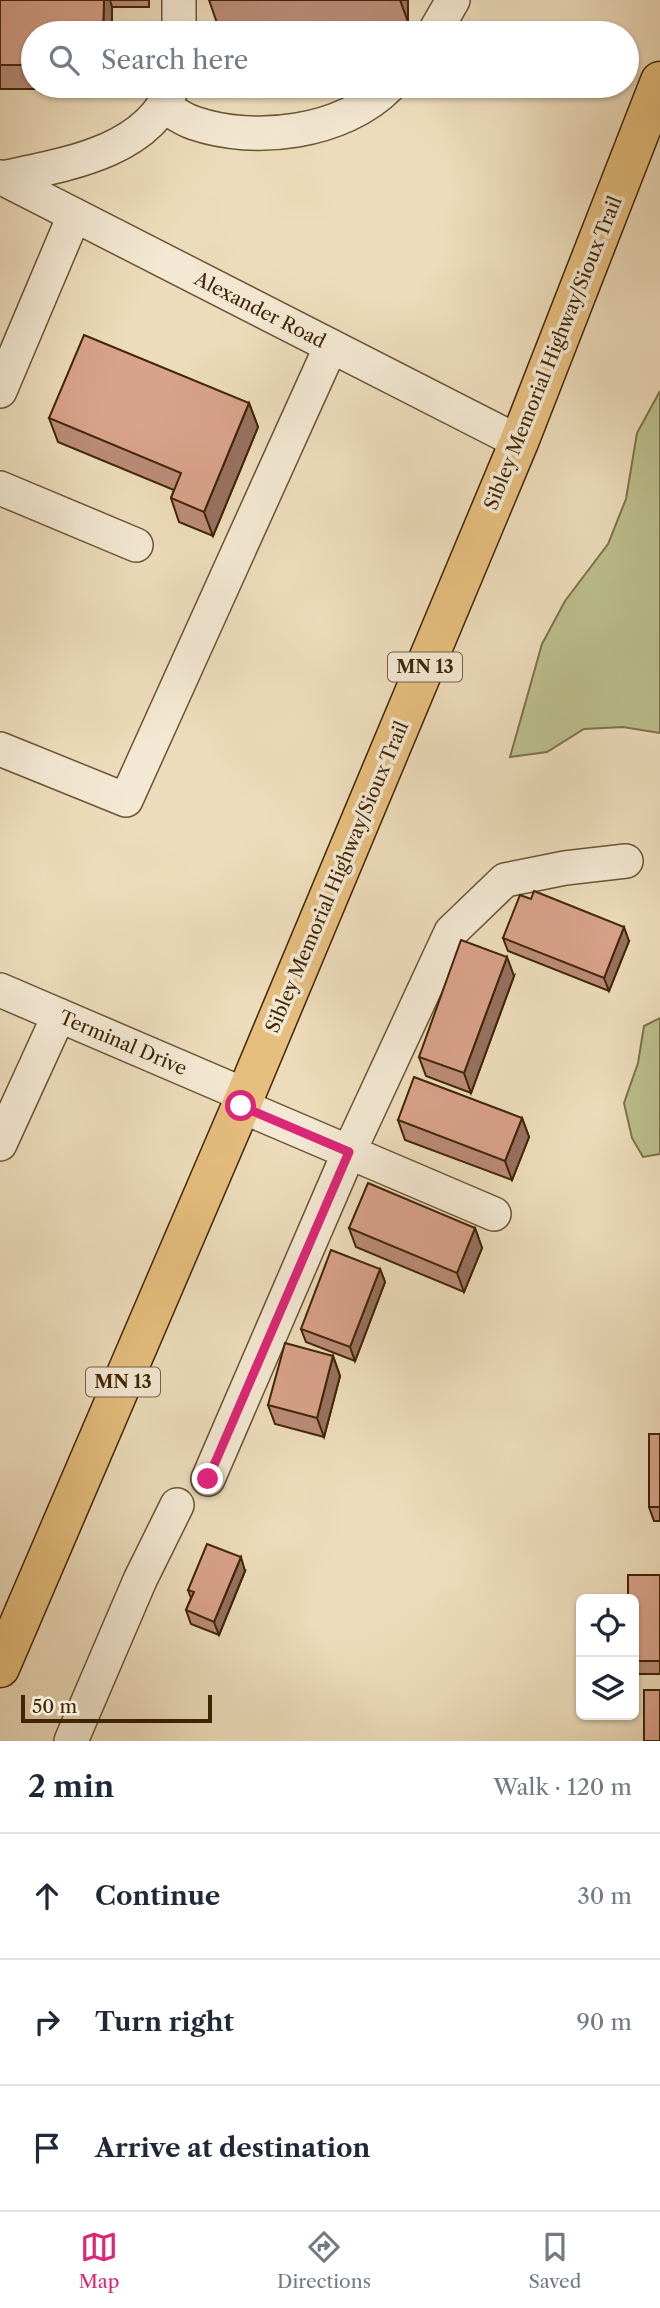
<!DOCTYPE html>
<meta charset="utf-8">
<style>
:root{--surface:#fff;--page:#f2f2f3;--text:#1f2937;--muted:#747a83;--line:#e0e1e3;--accent:#db2777}
body{margin:0;font-family:"Libre Caslon Text",serif;background:var(--page);color:var(--text)}
.controls{position:absolute;right:21px;bottom:21px;display:grid;overflow:hidden;border-radius:10px;box-shadow:0 2px 5px #0004}
.controls button{width:63px;height:63px;display:grid;place-items:center;padding:0;border:0;border-bottom:2px solid var(--line);background:var(--surface);color:var(--text);font:35px sans-serif}
.scale{position:absolute;left:21px;bottom:18px;width:191px;box-sizing:border-box;padding-left:7px;border:4px solid #402605;border-top:0;font-size:19px;line-height:24px;white-space:nowrap;color:#402605;-webkit-text-stroke:5px #f3e8d3;paint-order:stroke}
.stop{position:absolute;width:21px;height:21px;margin:-16px;border:5px solid #db2777;border-radius:50%;background:#fff}
.stop.end{background:#db2777;border-color:#fff;box-shadow:0 2px 7px #0008}
.list{margin:0;padding:0;list-style:none}
h2{display:flex;justify-content:space-between;align-items:center;height:91px;margin:0;padding:0 28px;font-size:30px}
h2 small{font-size:23px;font-weight:400;color:var(--muted)}
.list li{display:grid;grid-template-columns:46px 1fr auto;gap:21px;align-items:center;box-sizing:border-box;height:126px;padding:0 28px;border-top:2px solid var(--line)}
.list b{display:block;font-size:26px;white-space:nowrap}
.list em{font-size:23px;font-style:normal;color:var(--muted)}
.icon{flex:none;width:38px;height:38px;fill:none;stroke:currentColor;stroke-width:2;stroke-linecap:round;stroke-linejoin:round}
.map{position:relative;flex:none;width:660px;height:1741px;overflow:hidden}
.search{position:absolute;background:var(--surface);box-shadow:0 2px 5px #0004;left:21px;right:21px;top:21px;height:77px;display:flex;align-items:center;gap:18px;box-sizing:border-box;padding:0 24px;border-radius:38px;color:var(--muted);font-size:26px}
.sheet{height:469px;background:var(--surface)}
nav{display:flex;justify-content:space-around;align-items:center;box-sizing:border-box;height:98px;border-top:2px solid var(--line);background:var(--surface);font-size:19px;color:var(--muted)}
nav a{display:grid;justify-items:center;gap:4px}
nav .on{color:var(--accent)}
.map>svg:first-child{display:block}
.green{fill:#bcbf8e;stroke:#7e724a;stroke-width:2}
.lines{fill:none;stroke-linecap:round;stroke-linejoin:round}
.minor-casing{stroke:#6b5432;stroke-width:36}
.highway-casing{stroke:#402605;stroke-width:41}
.minor{stroke:#f3e8d3;stroke-width:33}
.highway{stroke:#e6be7e;stroke-width:38}
.wall{fill:#bb8b78;stroke:#402605;stroke-width:2}
.shaded-wall{fill:#987161;stroke:#402605;stroke-width:2}
.building{fill:#d9a28b;stroke:#402605;stroke-width:2}
.route{stroke:#db2777;stroke-width:9}
.labels{text-anchor:middle;dominant-baseline:central;stroke-width:7;stroke-linejoin:round;paint-order:stroke}
.shield{fill:#f3e8d3;stroke:#766043;stroke-width:2}
.shield-label{font-size:18px;font-weight:bold;fill:#402605}
.street-label{font-size:19px;fill:#402605;stroke:#f3e8d3}
</style>
<div class="map">
<svg width="660" height="1741" viewBox="0 0 660 1741">
<rect width="100%" height="100%" fill="#eddcbb"/>
<filter id="stains"><feTurbulence type="fractalNoise" baseFrequency=".00286" numOctaves="4"/><feColorMatrix values="0 0 0 0 .2 0 0 0 0 .09 0 0 0 0 .02 0 0 0 .5 -.17"/></filter>
<radialGradient id="worn" r=".72"><stop offset=".6" stop-color="#630" stop-opacity="0"/><stop offset="1" stop-color="#630" stop-opacity=".3"/></radialGradient>
<path class="green" d="M 660,391 L 660,733 L 623,727 L 584,729 L 547,752 L 510,757 L 542,644 L 565,601 L 608,544 L 626,499 L 637,433 Z
M 660,1018 L 660,1154 L 643,1157 L 632,1138 L 624,1103 L 638,1063 L 644,1026 Z"/>
<g class="lines">
<defs>
<path id="minor" d="M 179,33 L 179,0
M 434,33 L 453,0
M 165,107 C 174,113 184,120 194,123 C 255,144 343,133 389,86
M 0,177 L 519,442
M 2,178 C 62,165 148,153 172,88
M 0,391 L 74,216
M 0,488 L 136,545
M 0,749 L 126,800 L 331,346
M 0,990 L 245,1095
M 241,1106 L 494,1214
M 0,1144 L 59,1015
M 208,1479 L 349,1152 L 451,932 L 505,880 L 565,868 L 626,861
M 71,1741 L 140,1580 L 177,1505"/>
<path id="highway" d="M 0,1668 L 241,1106 L 519,442 L 660,81"/>
</defs>
<use href="#minor" class="minor-casing"/>
<use href="#highway" class="highway-casing"/>
<use href="#minor" class="minor"/>
<use href="#highway" class="highway"/>
</g>
<path class="wall" d="M 0,0 L 149,0 L 149,7 L 112,7 L 112,33 L 33,33 L 33,86 L 112,86 L 112,89 L 0,89 Z
M 209,0 L 408,0 L 408,22 L 217,23 Z
M 249,403 L 258,427 L 213,536 L 179,522 L 171,498 L 174,490 L 58,442 L 49,418 Z
M 503,938 L 629,941 L 609,991 L 508,951 Z
M 514,976 L 471,1093 L 426,1076 L 419,1057 Z
M 522,1118 L 529,1137 L 512,1180 L 405,1140 L 398,1120 Z
M 349,1228 L 475,1228 L 482,1248 L 464,1292 L 356,1247 Z
M 380,1269 L 385,1282 L 355,1361 L 306,1342 L 301,1329 Z
M 333,1356 L 340,1376 L 324,1437 L 275,1424 L 268,1405 Z
M 660,1434 L 660,1521 L 654,1521 L 649,1507 Z
M 245,1571 L 219,1635 L 191,1624 L 186,1610 L 191,1598 L 188,1590 Z
M 660,1575 L 660,1674 L 634,1674 L 634,1599 Z"/>
<path class="shaded-wall" d="M 104,0 L 110,0 L 112,7 L 112,33 L 103,33 Z
M 400,0 L 408,0 L 408,22 Z
M 249,403 L 258,427 L 213,536 L 204,512 Z
M 624,927 L 629,941 L 609,991 L 604,978 Z
M 507,957 L 514,976 L 471,1093 L 464,1073 Z
M 522,1118 L 529,1137 L 512,1180 L 505,1161 Z
M 475,1228 L 482,1248 L 464,1292 L 457,1273 Z
M 380,1269 L 385,1282 L 355,1361 L 350,1347 Z
M 333,1356 L 340,1376 L 324,1437 L 317,1418 Z
M 241,1557 L 245,1571 L 219,1635 L 214,1622 Z"/>
<path class="building" d="M 0,0 L 104,0 L 103,33 L 33,33 L 33,65 L 0,65 Z
M 84,335 L 249,403 L 204,512 L 171,498 L 181,473 L 49,418 Z
M 534,891 L 624,927 L 604,978 L 503,938 L 520,895 L 531,899 Z
M 461,940 L 507,957 L 464,1073 L 419,1057 Z
M 414,1077 L 522,1118 L 505,1161 L 398,1120 Z
M 368,1183 L 475,1228 L 457,1273 L 349,1228 Z
M 331,1250 L 380,1269 L 350,1347 L 301,1329 Z
M 285,1343 L 333,1356 L 317,1418 L 268,1405 Z
M 649,1434 L 660,1434 L 660,1507 L 649,1507 Z
M 207,1544 L 241,1557 L 214,1622 L 186,1610 L 194,1592 L 188,1590 Z
M 628,1575 L 660,1575 L 660,1661 L 634,1661 L 634,1599 L 628,1599 Z
M 644,1690 L 660,1690 L 660,1741 L 644,1741 Z"/>
<g class="lines">
<path class="route" d="M 208,1479 L 349,1152 L 241,1106"/>
</g>
<g class="labels">
<g class="shield">
<rect x="388" y="652.5" width="74" height="29" rx="5"/>
<rect x="86" y="1367.5" width="74" height="29" rx="5"/>
</g>
<g class="shield-label">
<text x="425" y="667">MN 13</text>
<text x="123" y="1382">MN 13</text>
</g>
<g class="street-label">
<text transform="translate(260 310) rotate(27)">Alexander Road</text>
<text transform="translate(553 353) rotate(-68)">Sibley Memorial Highway/Sioux Trail</text>
<text transform="translate(337 877) rotate(-67)">Sibley Memorial Highway/Sioux Trail</text>
<text transform="translate(123 1043) rotate(23)">Terminal Drive</text>
</g>
</g>
<rect width="100%" height="100%" filter="url(#stains)"/>
<rect width="100%" height="100%" fill="url(#worn)"/>
</svg>
<div class="controls">
<button><svg class="icon" aria-label="locate" viewBox="0 0 24 24"><circle cx="12" cy="12" r="6"/><path d="M12 2v4M12 18v4M2 12h4M18 12h4"/></svg></button>
<button><svg class="icon" aria-label="layers" viewBox="0 0 24 24"><path d="M12 4l9 5-9 5-9-5zM3 14l9 5 9-5"/></svg></button>
</div>
<div class="scale">50 m</div>
<div class="stop" style="left:241px;top:1106px"></div>
<div class="stop end" style="left:208px;top:1479px"></div>
<div class="search"><svg class="icon" aria-label="search" viewBox="0 0 24 24"><circle cx="10" cy="10" r="6"/><path d="M15 15l6 6"/></svg>Search here</div>
</div>
<section class="sheet">
<h2>2 min<small>Walk · 120 m</small></h2>
<ul class="list">
<li><svg class="icon" aria-label="ahead" viewBox="0 0 24 24"><path d="M12 20V5M6 11l6-6 6 6"/></svg><div><b>Continue</b></div><em>30 m</em></li>
<li><svg class="icon" aria-label="right" viewBox="0 0 24 24"><path d="M7 20v-9h11M14 6l5 5-5 5"/></svg><div><b>Turn right</b></div><em>90 m</em></li>
<li><svg class="icon" aria-label="arrive" viewBox="0 0 24 24"><path d="M6 21V4h12l-3 4 3 4H6"/></svg><div><b>Arrive at destination</b></div></li>
</ul>
</section>
<nav>
<a class="on"><svg class="icon" aria-label="map" viewBox="0 0 24 24"><path d="M3 6l6-2 6 2 6-2v14l-6 2-6-2-6 2zM9 4v14M15 6v14"/></svg>Map</a>
<a><svg class="icon" aria-label="directions" viewBox="0 0 24 24"><path d="M12 3l9 9-9 9-9-9zM9 14v-3h6M13 9l2 2-2 2"/></svg>Directions</a>
<a><svg class="icon" aria-label="saved" viewBox="0 0 24 24"><path d="M7 4h10v16l-5-4-5 4z"/></svg>Saved</a>
</nav>
